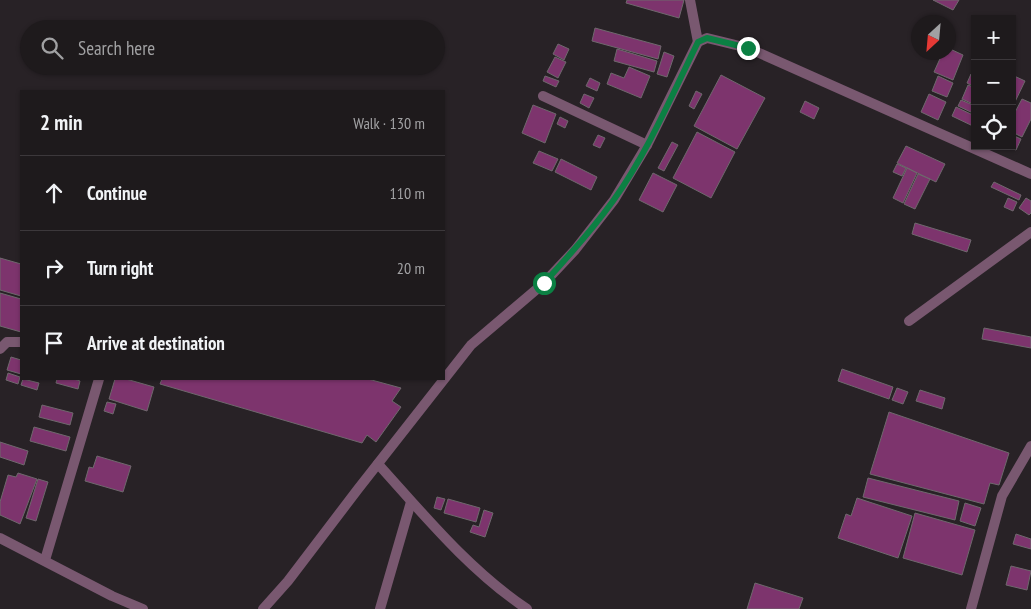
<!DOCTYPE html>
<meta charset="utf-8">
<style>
:root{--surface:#1e1a1c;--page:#2b2729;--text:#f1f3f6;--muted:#a1a1a3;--line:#3c383b}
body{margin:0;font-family:"PT Sans Narrow",sans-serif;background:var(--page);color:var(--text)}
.controls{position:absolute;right:15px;top:15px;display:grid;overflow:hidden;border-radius:0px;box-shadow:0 1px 4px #0004}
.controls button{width:45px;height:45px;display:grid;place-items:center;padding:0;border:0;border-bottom:1px solid var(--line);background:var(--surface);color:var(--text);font:25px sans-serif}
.compass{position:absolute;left:911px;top:15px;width:45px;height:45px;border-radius:50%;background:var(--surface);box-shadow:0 1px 4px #0004;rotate:206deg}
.stop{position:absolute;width:15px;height:15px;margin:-11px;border:4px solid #0b8043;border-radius:50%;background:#fff}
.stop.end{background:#0b8043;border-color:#fff;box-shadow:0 1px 5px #0008}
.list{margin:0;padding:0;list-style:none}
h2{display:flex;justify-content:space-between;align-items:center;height:65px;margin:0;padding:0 20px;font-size:21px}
h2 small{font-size:16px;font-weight:400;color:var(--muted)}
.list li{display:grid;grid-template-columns:32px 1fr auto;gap:15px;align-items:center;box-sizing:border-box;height:75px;padding:0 20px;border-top:1px solid var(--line)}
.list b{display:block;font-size:19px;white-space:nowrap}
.list em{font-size:16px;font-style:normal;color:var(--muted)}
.icon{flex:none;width:28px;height:28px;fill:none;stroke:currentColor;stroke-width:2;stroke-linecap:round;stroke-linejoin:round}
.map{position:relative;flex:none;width:1031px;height:609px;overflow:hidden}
.search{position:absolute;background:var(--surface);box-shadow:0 1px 4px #0004;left:20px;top:20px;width:425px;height:55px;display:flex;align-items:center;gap:12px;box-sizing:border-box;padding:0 18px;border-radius:28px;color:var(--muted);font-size:19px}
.panel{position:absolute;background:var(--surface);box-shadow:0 1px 4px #0004;left:20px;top:90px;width:425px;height:290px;border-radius:0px}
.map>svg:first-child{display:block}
.building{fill:#7d346d;stroke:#6f686d}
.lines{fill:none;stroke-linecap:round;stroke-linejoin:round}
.service{stroke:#795870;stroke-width:10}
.minor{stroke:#795870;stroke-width:10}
.tertiary{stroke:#795870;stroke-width:10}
.route{stroke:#0b8043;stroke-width:6}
</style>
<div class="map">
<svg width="1031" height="609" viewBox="0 0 1031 609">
<rect width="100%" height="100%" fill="#282226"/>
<path class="building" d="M 627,0 L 684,0 L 679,18 L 626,3 Z
M 933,0 L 959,0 L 953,10 Z
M 595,28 L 661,46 L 658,59 L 592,41 Z
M 558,44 L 569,49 L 564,60 L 553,54 Z
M 948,48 L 963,55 L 953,80 L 934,72 L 943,52 L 948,52 Z
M 617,49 L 657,61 L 654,72 L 614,61 Z
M 664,52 L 674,56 L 667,77 L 657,74 Z
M 555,57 L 566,62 L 558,78 L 547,72 Z
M 629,67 L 650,76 L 641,98 L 607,84 L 611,73 L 624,78 Z
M 971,74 L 975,76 L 975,87 L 967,83 Z
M 721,75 L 765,98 L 737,149 L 694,126 Z
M 1012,75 L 1025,81 L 1012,108 Z
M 545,76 L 559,81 L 556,87 L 543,81 Z
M 938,76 L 953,83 L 947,97 L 932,91 Z
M 590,78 L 600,83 L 597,91 L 586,86 Z
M 968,85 L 975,88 L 975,105 L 962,99 Z
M 696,91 L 702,94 L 694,109 L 689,106 Z
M 584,94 L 594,98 L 589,108 L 580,103 Z
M 929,94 L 946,102 L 938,120 L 921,112 Z
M 1022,99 L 1031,103 L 1031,119 L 1022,137 L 1012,132 L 1012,118 Z
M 961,100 L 975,106 L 973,113 L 958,106 Z
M 805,101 L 819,108 L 814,119 L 800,112 Z
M 533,105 L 556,114 L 545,143 L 522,133 Z
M 956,107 L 975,116 L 975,127 L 952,116 Z
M 560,117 L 568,121 L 565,128 L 557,124 Z
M 697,132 L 735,152 L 711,198 L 673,178 Z
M 598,135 L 605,138 L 600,148 L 593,145 Z
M 1012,135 L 1021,139 L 1016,150 L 1007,146 L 1012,146 Z
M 672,142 L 678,145 L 664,171 L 658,168 Z
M 906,146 L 945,164 L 936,182 L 897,163 Z
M 539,151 L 558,159 L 552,171 L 533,163 Z
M 561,159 L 597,177 L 591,190 L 555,172 Z
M 897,164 L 906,168 L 902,176 L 893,172 Z
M 907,168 L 917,173 L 903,203 L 893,198 Z
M 653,173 L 677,185 L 663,212 L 639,200 Z
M 918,174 L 930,179 L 915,209 L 904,204 Z
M 994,182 L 1021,195 L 1019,200 L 991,187 Z
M 1008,198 L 1017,202 L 1013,211 L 1004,207 Z
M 1026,198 L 1031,201 L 1031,213 L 1029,215 L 1019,208 Z
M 915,223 L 971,240 L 967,252 L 912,234 Z
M 0,258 L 21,264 L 21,296 L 0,290 Z
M 0,293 L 21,299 L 21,332 L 0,326 Z
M 984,328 L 1031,337 L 1031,348 L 982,339 Z
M 11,357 L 21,360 L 21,374 L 7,370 Z
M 842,369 L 893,387 L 889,399 L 838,381 Z
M 8,373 L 20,377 L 18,384 L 6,380 Z
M 23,379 L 39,383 L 37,390 L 21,385 Z
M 57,379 L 74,379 L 80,381 L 78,389 L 56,383 Z
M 115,379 L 126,379 L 154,387 L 147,411 L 109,399 Z
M 162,379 L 368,379 L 401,388 L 392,401 L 401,407 L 376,442 L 367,435 L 362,443 L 160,384 Z
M 897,388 L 908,392 L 903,404 L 892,400 Z
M 920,390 L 945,398 L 942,409 L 916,401 Z
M 107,402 L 116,404 L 113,414 L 104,411 Z
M 42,405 L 73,413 L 70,425 L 39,417 Z
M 889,412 L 1009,453 L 999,485 L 990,483 L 984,504 L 870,474 Z
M 34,427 L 70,437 L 66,451 L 30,441 Z
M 0,442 L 28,451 L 24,465 L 0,457 Z
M 97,456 L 131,466 L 123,492 L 85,481 L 89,467 L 93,468 Z
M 18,473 L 37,479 L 20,524 L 0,515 L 0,502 L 8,475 L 16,477 Z
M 868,478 L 959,501 L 955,520 L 863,497 Z
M 38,479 L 48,482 L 36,521 L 26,518 Z
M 437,497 L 445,499 L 441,510 L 434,508 Z
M 857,498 L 912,516 L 898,558 L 838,538 L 846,514 L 851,516 Z
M 448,499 L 480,508 L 476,522 L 444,513 Z
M 965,503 L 981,508 L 975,526 L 960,521 Z
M 484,510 L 493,513 L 485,537 L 470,532 L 473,525 L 479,527 Z
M 915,513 L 975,530 L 962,575 L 903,558 Z
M 1016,534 L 1031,539 L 1031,549 L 1013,544 Z
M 1011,566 L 1031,571 L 1027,590 L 1006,585 Z
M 755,583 L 803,598 L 799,609 L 747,609 Z"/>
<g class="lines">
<path class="service" d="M 690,0 L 698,42
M 909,321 L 1031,232
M 0,349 L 7,342 L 21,342
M 45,560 L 99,379
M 380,609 L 411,502"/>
<path class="minor" d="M 543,96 L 647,145
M 378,464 C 425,516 469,570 527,609
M 971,609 L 1002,496 L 1031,446"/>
<path class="tertiary" d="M 0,538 L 112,596 L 143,609
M 263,609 L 288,581 L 358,489 L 471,345 L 544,283 L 575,250 L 614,200 L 647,145 L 698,42 L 707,38 L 748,48 L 1031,174"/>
</g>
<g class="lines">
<path class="route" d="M 544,283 C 568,257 592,230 613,201 C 648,152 672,95 698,42 L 707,38 L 748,48"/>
</g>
</svg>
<div class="controls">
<button>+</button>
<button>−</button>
<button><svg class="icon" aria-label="locate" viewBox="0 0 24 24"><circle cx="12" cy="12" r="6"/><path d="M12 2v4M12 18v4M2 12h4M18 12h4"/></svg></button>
</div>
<svg class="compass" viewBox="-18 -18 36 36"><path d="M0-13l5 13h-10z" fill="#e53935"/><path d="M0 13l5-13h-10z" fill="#a1a1a3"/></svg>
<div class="stop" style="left:544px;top:283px"></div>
<div class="stop end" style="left:748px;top:48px"></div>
<div class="search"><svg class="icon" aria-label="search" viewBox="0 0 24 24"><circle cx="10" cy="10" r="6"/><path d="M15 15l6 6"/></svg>Search here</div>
<section class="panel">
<h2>2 min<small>Walk · 130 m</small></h2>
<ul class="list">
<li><svg class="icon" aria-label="ahead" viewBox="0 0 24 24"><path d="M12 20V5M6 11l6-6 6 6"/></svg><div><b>Continue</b></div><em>110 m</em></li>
<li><svg class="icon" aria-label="right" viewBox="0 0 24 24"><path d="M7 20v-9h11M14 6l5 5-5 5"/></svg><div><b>Turn right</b></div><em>20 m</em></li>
<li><svg class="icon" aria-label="arrive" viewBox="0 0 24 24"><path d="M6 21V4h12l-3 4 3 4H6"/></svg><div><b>Arrive at destination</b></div></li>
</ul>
</section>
</div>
